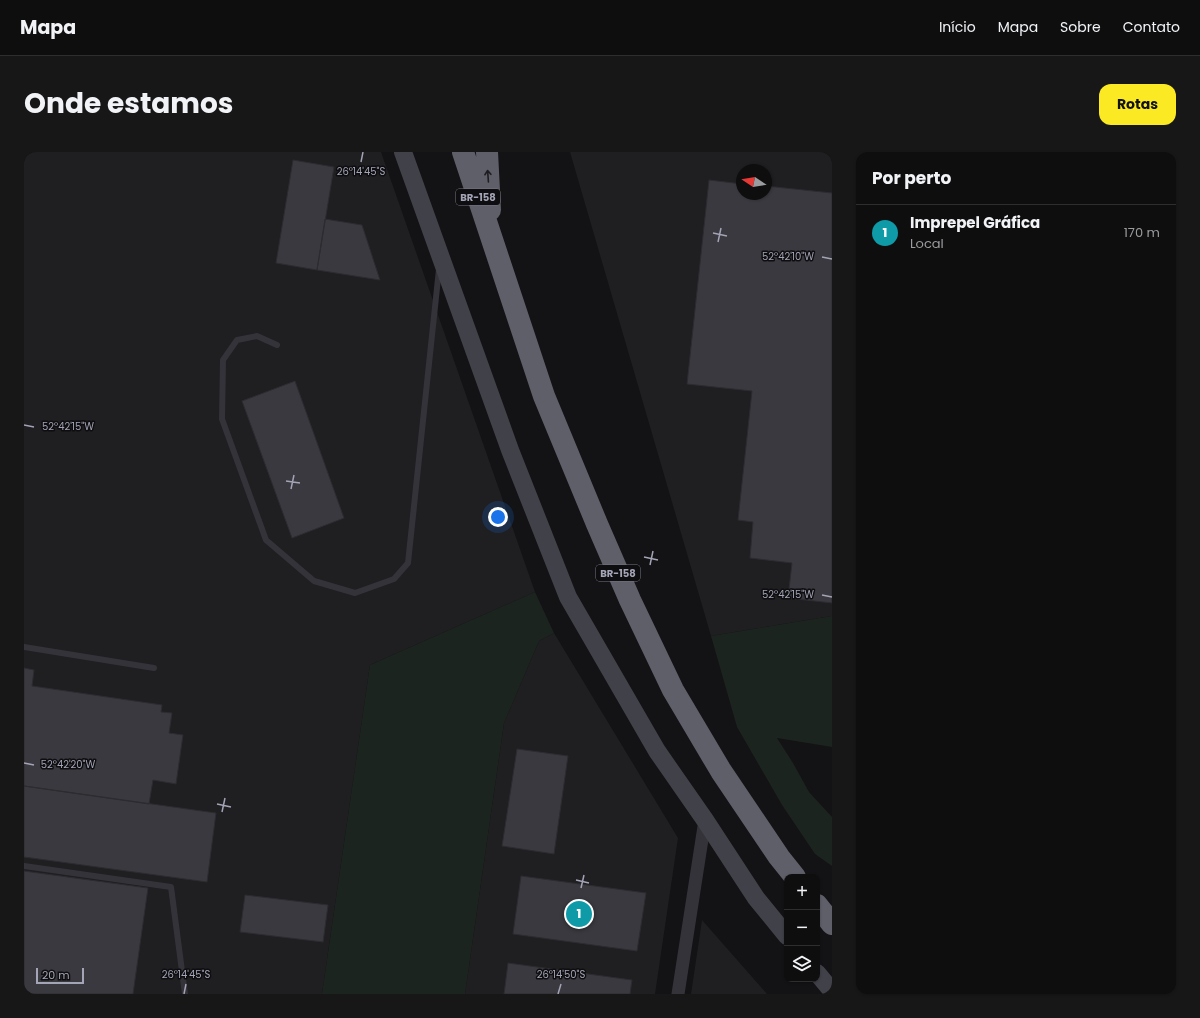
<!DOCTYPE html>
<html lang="pt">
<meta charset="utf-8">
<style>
:root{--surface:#0e0e0f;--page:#171718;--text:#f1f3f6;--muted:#9b9c9e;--line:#2e2e2f;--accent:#fbea23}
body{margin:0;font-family:Poppins,sans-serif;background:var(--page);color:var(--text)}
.controls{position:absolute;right:12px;bottom:12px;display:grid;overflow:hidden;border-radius:8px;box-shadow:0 1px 3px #0004}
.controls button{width:36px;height:36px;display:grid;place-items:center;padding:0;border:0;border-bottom:1px solid var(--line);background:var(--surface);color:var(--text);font:20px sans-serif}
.compass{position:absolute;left:712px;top:12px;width:36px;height:36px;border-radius:50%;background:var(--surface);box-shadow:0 1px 3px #0004;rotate:282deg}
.scale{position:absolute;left:12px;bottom:10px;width:48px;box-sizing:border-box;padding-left:4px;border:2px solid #a3a4b5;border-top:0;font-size:11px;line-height:14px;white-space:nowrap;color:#a3a4b5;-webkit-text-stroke:3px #0e0d0f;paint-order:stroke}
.you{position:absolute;left:474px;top:365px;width:14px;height:14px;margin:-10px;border:3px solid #fff;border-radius:50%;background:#1a73e8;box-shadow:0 0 0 6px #1a73e833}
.badge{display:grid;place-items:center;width:26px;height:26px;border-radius:50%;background:var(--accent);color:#fff;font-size:13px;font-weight:700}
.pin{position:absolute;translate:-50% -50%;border:2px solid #fff;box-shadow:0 1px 4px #0006}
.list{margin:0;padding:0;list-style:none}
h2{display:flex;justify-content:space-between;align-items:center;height:52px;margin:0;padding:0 16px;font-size:17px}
h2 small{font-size:13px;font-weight:400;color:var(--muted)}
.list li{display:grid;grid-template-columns:26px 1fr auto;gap:12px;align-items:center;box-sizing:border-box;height:56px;padding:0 16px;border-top:1px solid var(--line)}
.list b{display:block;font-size:15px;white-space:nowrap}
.list p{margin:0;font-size:13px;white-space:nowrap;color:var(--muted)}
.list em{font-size:13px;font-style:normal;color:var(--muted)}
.icon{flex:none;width:22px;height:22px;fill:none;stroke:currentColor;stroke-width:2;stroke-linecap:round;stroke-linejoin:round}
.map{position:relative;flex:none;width:808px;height:842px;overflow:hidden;border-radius:12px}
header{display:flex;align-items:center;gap:24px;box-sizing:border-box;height:56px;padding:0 20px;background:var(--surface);border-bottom:1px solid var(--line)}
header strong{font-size:19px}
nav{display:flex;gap:22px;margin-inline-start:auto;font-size:14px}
.intro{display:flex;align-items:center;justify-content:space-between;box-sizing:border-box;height:96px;padding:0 24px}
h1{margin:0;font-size:28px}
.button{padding:10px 18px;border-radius:12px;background:var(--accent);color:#111;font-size:14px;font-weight:700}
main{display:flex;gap:24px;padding:0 24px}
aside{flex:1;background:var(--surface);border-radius:12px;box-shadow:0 1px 3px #0004}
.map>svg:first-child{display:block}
.built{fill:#1f1e21;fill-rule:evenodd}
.green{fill:#1c241f}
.building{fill:#3a393f;stroke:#2d2c30}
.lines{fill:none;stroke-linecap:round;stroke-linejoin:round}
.lane{stroke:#343339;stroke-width:6}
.street{stroke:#343339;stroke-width:13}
.secondary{stroke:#414149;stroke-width:18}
.highway{stroke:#5f5f6a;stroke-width:22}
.oneway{stroke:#1e1d21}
.ticks{fill:none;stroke:#a3a4b5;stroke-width:1.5}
.labels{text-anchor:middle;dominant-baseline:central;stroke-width:3;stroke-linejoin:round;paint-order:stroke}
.shield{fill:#0e0d0f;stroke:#767783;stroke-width:1}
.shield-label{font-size:10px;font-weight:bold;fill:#a3a4b5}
.ticks-label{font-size:10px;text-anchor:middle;fill:#a3a4b5;stroke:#0e0d0f;stroke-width:3;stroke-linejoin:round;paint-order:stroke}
</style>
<header>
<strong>Mapa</strong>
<nav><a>Início</a><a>Mapa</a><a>Sobre</a><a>Contato</a></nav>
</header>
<div class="intro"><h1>Onde estamos</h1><a class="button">Rotas</a></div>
<main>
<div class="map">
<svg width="808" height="842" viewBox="0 0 808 842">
<rect width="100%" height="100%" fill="#131214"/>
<path class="built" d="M 0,0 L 357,0 L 511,440 L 346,513 L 298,842 L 0,842 Z
M 546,0 L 808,0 L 808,464 L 687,484 ZM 718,18 L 742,18 L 742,42 L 718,42 Z
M 530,481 L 654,686 L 631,842 L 441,842 L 480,571 L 515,489 Z
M 678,768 L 743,842 L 667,842 Z"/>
<path class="green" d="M 511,440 L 530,481 L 515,489 L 480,571 L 441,842 L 298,842 L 346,513 Z
M 808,464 L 808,595 L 753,586 L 769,611 L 785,640 L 808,665 L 808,714 L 791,702 L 758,653 L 713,575 L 687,484 Z"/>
<path class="building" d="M 269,8 L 310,15 L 293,118 L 252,111 Z
M 685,28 L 718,32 L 718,42 L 742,42 L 742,34 L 808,41 L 808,451 L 764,446 L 768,411 L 726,406 L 729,370 L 714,368 L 728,239 L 663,232 Z
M 301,67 L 338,73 L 356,128 L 293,118 Z
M 271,229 L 320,366 L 268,386 L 218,249 Z
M 0,516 L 10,518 L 8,534 L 138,553 L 137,560 L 148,561 L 145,581 L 159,583 L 152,632 L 129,628 L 125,652 L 0,634 Z
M 493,597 L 544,604 L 530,702 L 478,694 Z
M 0,634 L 192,661 L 183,730 L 0,705 Z
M 0,719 L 124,736 L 109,842 L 0,842 Z
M 497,724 L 622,741 L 613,799 L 489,782 Z
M 221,743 L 304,753 L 299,790 L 216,780 Z
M 484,811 L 608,828 L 606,842 L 480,842 Z"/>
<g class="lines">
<path class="lane" d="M 253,193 L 233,184 L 213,188 L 199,208 L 198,267 L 242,388 L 290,429 L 331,441 L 370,427 L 384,411 L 415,117
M 0,495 L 130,516
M 0,714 L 147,735 L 161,842"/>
<path class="street" d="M 654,842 L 681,668"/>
<path class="secondary" d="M 379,0 L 486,298 L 544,445 L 633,599 L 681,668 L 732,746 L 763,784
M 793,821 L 808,839"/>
<path class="highway" d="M 439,0 L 520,244 L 573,372 L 606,448 L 649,538 L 697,619 L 755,705 L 771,725
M 463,0 L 466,58
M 793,753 L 808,772"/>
</g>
<defs><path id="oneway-shaft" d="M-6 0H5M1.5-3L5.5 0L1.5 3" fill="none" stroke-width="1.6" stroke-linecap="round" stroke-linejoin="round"/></defs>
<use class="oneway" href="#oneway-shaft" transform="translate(464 24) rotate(-94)"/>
<path class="ticks" d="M 337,10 L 339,0M 689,81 L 703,84M 694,90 L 697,76M 798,105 L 808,107M 0,273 L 10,275M 262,329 L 276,331M 267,337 L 270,323M 620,405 L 634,408M 626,413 L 629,399M 798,443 L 808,445M 0,611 L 10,613M 193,652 L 207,655M 198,660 L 201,646M 552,728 L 565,731M 557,736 L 560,723M 160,842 L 162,832M 534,842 L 537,832"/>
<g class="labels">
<g class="shield">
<rect x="432" y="37" width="44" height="16" rx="3"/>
<rect x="572" y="413" width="44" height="16" rx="3"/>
</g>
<g class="shield-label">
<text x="454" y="45">BR-158</text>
<text x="594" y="421">BR-158</text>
</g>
</g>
<g class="ticks-label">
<text x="337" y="23">26°14'45"S</text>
<text x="764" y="108">52°42'10"W</text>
<text x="44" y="278">52°42'15"W</text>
<text x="764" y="446">52°42'15"W</text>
<text x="44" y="616">52°42'20"W</text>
<text x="162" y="826">26°14'45"S</text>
<text x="537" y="826">26°14'50"S</text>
</g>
</svg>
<div class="controls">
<button>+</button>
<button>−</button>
<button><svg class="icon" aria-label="layers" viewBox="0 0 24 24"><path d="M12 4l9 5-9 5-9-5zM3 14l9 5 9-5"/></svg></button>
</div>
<svg class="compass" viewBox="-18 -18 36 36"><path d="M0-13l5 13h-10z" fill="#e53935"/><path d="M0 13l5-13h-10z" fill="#9b9c9e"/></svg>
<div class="scale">20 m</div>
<div class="you"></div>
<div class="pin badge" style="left:555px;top:762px;background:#0f9aa8">1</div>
</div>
<aside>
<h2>Por perto<small></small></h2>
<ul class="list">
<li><span class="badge" style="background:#0f9aa8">1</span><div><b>Imprepel Gráfica</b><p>Local</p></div><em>170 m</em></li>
</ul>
</aside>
</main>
